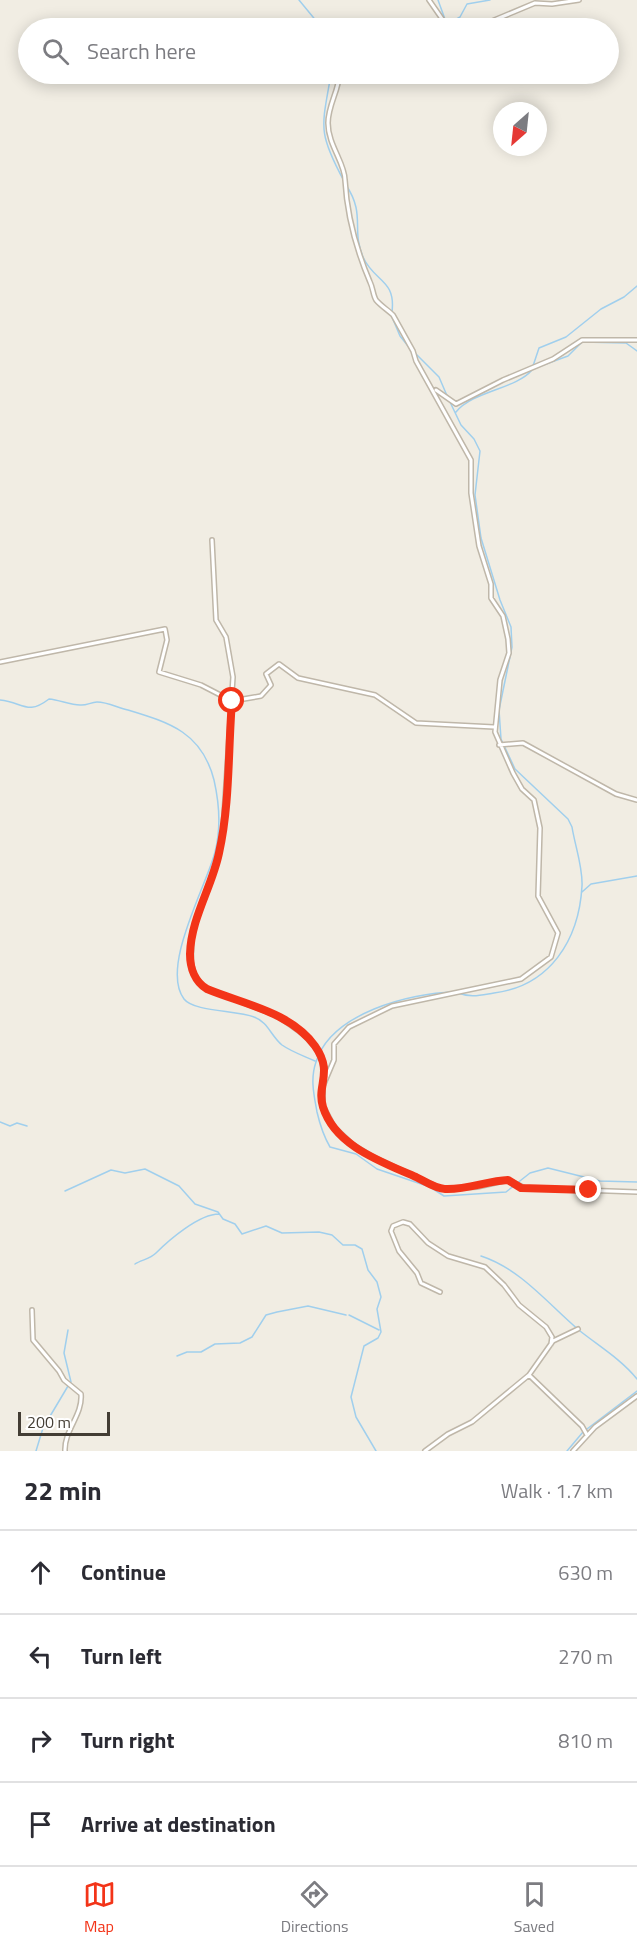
<!DOCTYPE html>
<meta charset="utf-8">
<style>
:root{--surface:#fff;--page:#f7f7f7;--text:#2b2b33;--muted:#7c7c81;--line:#e1e1e2;--accent:#f33418}
body{margin:0;font-family:"Titillium Web",sans-serif;background:var(--page);color:var(--text)}
.compass{position:absolute;left:493px;top:102px;width:54px;height:54px;border-radius:50%;background:var(--surface);box-shadow:0 3px 15px #0003;rotate:207deg}
.scale{position:absolute;left:18px;bottom:15px;width:92px;box-sizing:border-box;padding-left:6px;border:3px solid #433d34;border-top:0;font-size:16px;line-height:21px;white-space:nowrap;color:#433d34;-webkit-text-stroke:4px #fff;paint-order:stroke}
.stop{position:absolute;width:18px;height:18px;margin:-14px;border:4px solid #f33418;border-radius:50%;background:#fff}
.stop.end{background:#f33418;border-color:#fff;box-shadow:0 2px 6px #0008}
.list{margin:0;padding:0;list-style:none}
h2{display:flex;justify-content:space-between;align-items:center;height:78px;margin:0;padding:0 24px;font-size:26px}
h2 small{font-size:20px;font-weight:400;color:var(--muted)}
.list li{display:grid;grid-template-columns:39px 1fr auto;gap:18px;align-items:center;box-sizing:border-box;height:84px;padding:0 24px;border-top:2px solid var(--line)}
.list b{display:block;font-size:22px;white-space:nowrap}
.list em{font-size:20px;font-style:normal;color:var(--muted)}
.icon{flex:none;width:33px;height:33px;fill:none;stroke:currentColor;stroke-width:2;stroke-linecap:round;stroke-linejoin:round}
.map{position:relative;flex:none;width:637px;height:1451px;overflow:hidden}
.search{position:absolute;background:var(--surface);box-shadow:0 3px 15px #0003;left:18px;right:18px;top:18px;height:66px;display:flex;align-items:center;gap:15px;box-sizing:border-box;padding:0 21px;border-radius:33px;color:var(--muted);font-size:22px}
.sheet{height:414px;background:var(--surface)}
nav{display:flex;justify-content:space-around;align-items:center;box-sizing:border-box;height:84px;border-top:2px solid var(--line);background:var(--surface);font-size:16px;color:var(--muted)}
nav a{display:grid;justify-items:center;gap:3px}
nav .on{color:var(--accent)}
.map>svg:first-child{display:block}
.lines{fill:none;stroke-linecap:round;stroke-linejoin:round}
.stream{stroke:#a0cfed;stroke-width:1.5}
.street-casing{stroke:#bfb7a9;stroke-width:6}
.street{stroke:#fff;stroke-width:3}
.route{stroke:#f33418;stroke-width:8}
</style>
<div class="map">
<svg width="637" height="1451" viewBox="0 0 637 1451">
<rect width="100%" height="100%" fill="#f1ede3"/>
<g class="lines">
<path class="stream" d="M 299,0 L 322,28
M 438,0 L 446,22
M 448,24 L 460,17 L 467,4 L 490,0
M 331,74 C 322,127 317,131 344,181
M 346,185 C 366,215 351,229 363,257 C 374,282 396,279 392,312
M 392,317 L 400,336 L 412,351
M 416,354 L 439,377 L 448,398
M 533,366 L 539,348 L 566,337 L 601,309 L 624,297 L 637,286
M 535,368 L 568,356 L 582,342 L 626,343 L 637,351
M 450,402 L 461,425 L 474,439 L 480,451 L 475,495 L 481,538 L 500,600 L 511,627 L 512,647 L 499,710 L 501,739 L 515,769 L 568,819 L 572,827 C 575,846 583,867 582,886 C 579,940 550,986 494,993 C 481,995 471,998 458,993
M 456,412 C 473,391 516,389 532,370
M 0,700 C 23,702 27,716 49,699 C 60,700 70,705 80,705 C 86,706 91,702 97,702 C 108,702 118,708 128,710 C 171,723 202,733 214,780 C 219,802 221,829 215,852 C 207,885 160,967 184,999 C 194,1012 237,1010 254,1017 C 268,1022 271,1036 282,1045 C 292,1052 304,1056 315,1061
M 582,892 L 591,884 L 637,876
M 454,992 C 410,993 331,1013 316,1062 C 310,1079 314,1095 317,1112 C 320,1125 323,1135 330,1147 L 356,1154 L 377,1169 L 430,1187 L 444,1196 L 506,1192 L 530,1173 L 548,1168 L 600,1181 L 637,1182
M 0,1122 L 10,1126 L 17,1123 L 27,1126
M 65,1191 L 111,1170 L 125,1173 L 145,1169 L 179,1186 L 195,1204 L 218,1212 L 223,1219 L 235,1224 L 242,1234 L 266,1226 L 282,1233 L 319,1232 L 332,1235 L 343,1245 L 355,1245 L 362,1249 L 368,1270 L 377,1282 L 381,1297 L 377,1309 L 381,1332 L 378,1338 L 364,1346 L 351,1397 L 356,1417 L 376,1451
M 481,1256 C 521,1269 549,1305 580,1331 C 599,1346 622,1360 637,1379
M 135,1264 C 141,1260 150,1259 156,1253 C 169,1240 199,1214 219,1214
M 349,1315 L 379,1330
M 68,1330 L 64,1353 L 71,1382
M 177,1356 L 187,1352 L 201,1352 L 215,1344 L 240,1343 L 252,1337 L 266,1315 L 277,1312 L 308,1306 L 346,1315
M 36,1451 L 43,1428 L 68,1386
M 567,1451 L 583,1432 L 637,1391"/>
<defs>
<path id="street" d="M 429,0 L 447,26
M 442,28 L 485,24 L 535,3 L 552,4 L 579,0
M 339,74 C 340,88 328,105 328,123 C 328,145 345,163 345,180 C 347,215 356,249 370,282 C 373,288 373,295 376,300 C 381,306 388,310 393,315 L 413,351 L 416,361 L 471,460 L 471,493 L 479,546 L 491,584 L 491,598 L 503,616 L 508,639 L 509,653 L 500,680 L 495,732 L 513,773 L 522,789 L 534,800 L 540,828 L 538,896 L 558,933 L 551,957 L 521,979 L 392,1006 L 349,1027 L 334,1044 L 334,1060 L 323,1086 L 323,1106 L 334,1127 L 352,1144 L 373,1157 L 442,1189 L 477,1187 L 508,1180 L 525,1188 L 637,1192
M 436,390 L 456,404 L 503,380 L 553,359 L 582,340 L 637,340
M 212,540 L 216,620 L 226,637 L 233,677 L 223,831 L 216,864 L 192,933 L 191,962 L 194,974 L 203,987 L 278,1016 L 303,1034 L 317,1049 L 327,1073
M 0,662 L 165,629 L 167,640 L 159,672 L 201,685 L 232,701 L 261,696 L 271,685 L 266,674 L 279,664 L 298,678 L 375,695 L 416,723 L 494,727
M 499,745 L 523,743 L 616,794 L 637,800
M 440,1292 L 421,1283 L 417,1273 L 399,1251 L 391,1231 L 393,1226 L 403,1222 L 410,1224 L 428,1243 L 448,1256 L 485,1267 L 504,1285 L 519,1305 L 546,1327 L 552,1337 L 551,1344
M 32,1310 L 33,1340 L 59,1371 L 64,1380 L 81,1394 C 83,1415 64,1430 65,1451
M 578,1329 L 553,1341 L 529,1375 L 582,1426 L 587,1435
M 425,1451 L 448,1434 L 472,1422 L 529,1375
M 573,1451 L 595,1427 L 637,1396"/>
</defs>
<use href="#street" class="street-casing"/>
<use href="#street" class="street"/>
</g>
<g class="lines">
<path class="route" d="M 232,701 C 228,751 230,804 219,853 C 212,887 191,918 190,954 C 190,968 195,982 207,989 C 243,1004 291,1012 315,1046 C 334,1073 316,1085 323,1107 C 335,1146 382,1162 416,1177 C 424,1181 436,1189 445,1189 C 467,1190 487,1181 508,1180 L 521,1188 L 589,1190"/>
</g>
</svg>
<svg class="compass" viewBox="-18 -18 36 36"><path d="M0-13l5 13h-10z" fill="#e53935"/><path d="M0 13l5-13h-10z" fill="#7c7c81"/></svg>
<div class="scale">200 m</div>
<div class="stop" style="left:232px;top:701px"></div>
<div class="stop end" style="left:589px;top:1190px"></div>
<div class="search"><svg class="icon" aria-label="search" viewBox="0 0 24 24"><circle cx="10" cy="10" r="6"/><path d="M15 15l6 6"/></svg>Search here</div>
</div>
<section class="sheet">
<h2>22 min<small>Walk · 1.7 km</small></h2>
<ul class="list">
<li><svg class="icon" aria-label="ahead" viewBox="0 0 24 24"><path d="M12 20V5M6 11l6-6 6 6"/></svg><div><b>Continue</b></div><em>630 m</em></li>
<li><svg class="icon" aria-label="left" viewBox="0 0 24 24"><path d="M17 20v-9H6M10 6l-5 5 5 5"/></svg><div><b>Turn left</b></div><em>270 m</em></li>
<li><svg class="icon" aria-label="right" viewBox="0 0 24 24"><path d="M7 20v-9h11M14 6l5 5-5 5"/></svg><div><b>Turn right</b></div><em>810 m</em></li>
<li><svg class="icon" aria-label="arrive" viewBox="0 0 24 24"><path d="M6 21V4h12l-3 4 3 4H6"/></svg><div><b>Arrive at destination</b></div></li>
</ul>
</section>
<nav>
<a class="on"><svg class="icon" aria-label="map" viewBox="0 0 24 24"><path d="M3 6l6-2 6 2 6-2v14l-6 2-6-2-6 2zM9 4v14M15 6v14"/></svg>Map</a>
<a><svg class="icon" aria-label="directions" viewBox="0 0 24 24"><path d="M12 3l9 9-9 9-9-9zM9 14v-3h6M13 9l2 2-2 2"/></svg>Directions</a>
<a><svg class="icon" aria-label="saved" viewBox="0 0 24 24"><path d="M7 4h10v16l-5-4-5 4z"/></svg>Saved</a>
</nav>
